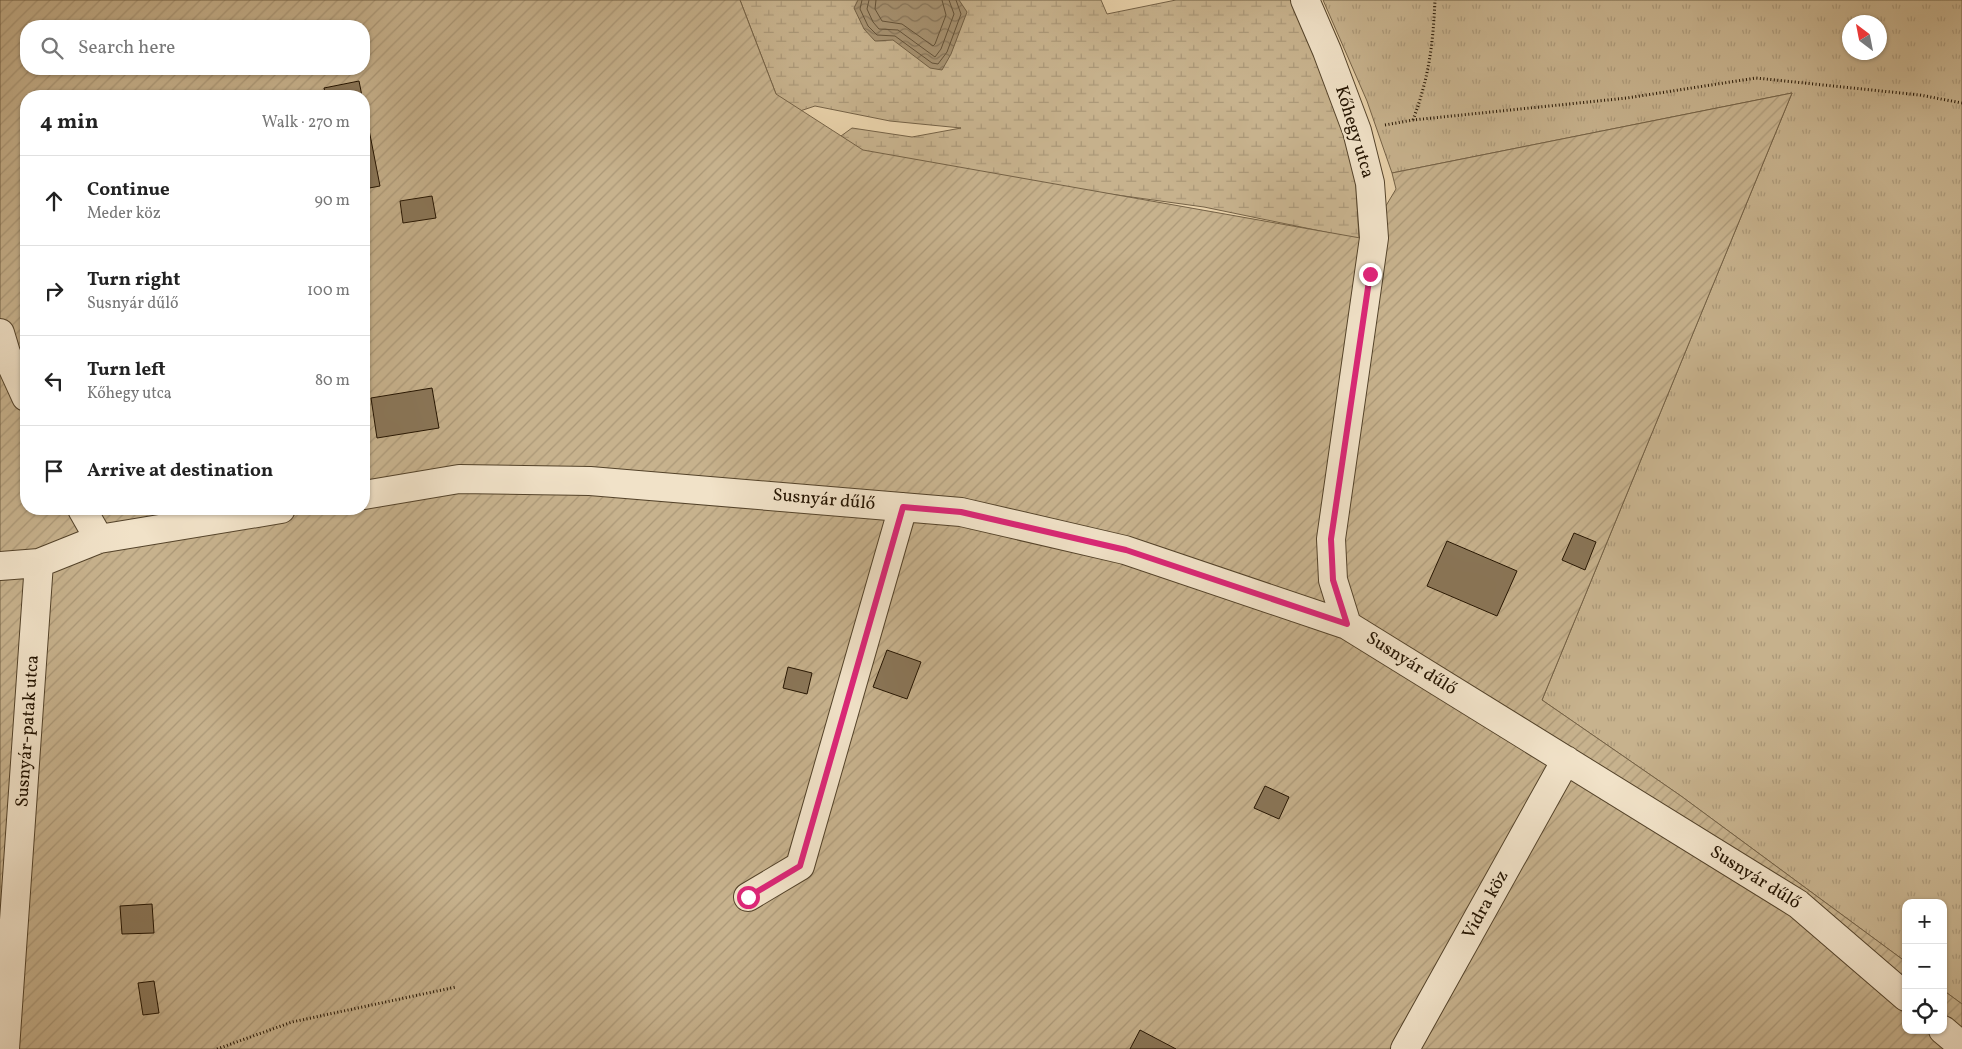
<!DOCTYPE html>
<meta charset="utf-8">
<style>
:root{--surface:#fff;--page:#f6f6f6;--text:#222;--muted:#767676;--line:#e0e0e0}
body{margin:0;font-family:Vollkorn,serif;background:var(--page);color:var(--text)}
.controls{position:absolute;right:15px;bottom:15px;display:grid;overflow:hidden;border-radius:10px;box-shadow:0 1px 4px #0004}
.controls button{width:45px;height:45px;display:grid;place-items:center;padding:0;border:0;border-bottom:1px solid var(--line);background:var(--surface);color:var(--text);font:25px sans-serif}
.compass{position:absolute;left:1842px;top:15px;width:45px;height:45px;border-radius:50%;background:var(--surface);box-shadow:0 1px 4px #0004;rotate:328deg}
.stop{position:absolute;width:15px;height:15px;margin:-11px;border:4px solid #db2777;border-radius:50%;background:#fff}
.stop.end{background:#db2777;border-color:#fff;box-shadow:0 1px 5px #0008}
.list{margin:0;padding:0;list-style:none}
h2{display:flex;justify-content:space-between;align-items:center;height:65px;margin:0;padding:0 20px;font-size:21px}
h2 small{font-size:16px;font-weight:400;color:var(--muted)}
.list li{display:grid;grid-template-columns:32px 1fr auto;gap:15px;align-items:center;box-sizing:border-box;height:90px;padding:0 20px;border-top:1px solid var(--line)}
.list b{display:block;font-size:19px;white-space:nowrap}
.list p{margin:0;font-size:16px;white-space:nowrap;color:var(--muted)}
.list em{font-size:16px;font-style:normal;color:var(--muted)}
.icon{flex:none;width:28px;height:28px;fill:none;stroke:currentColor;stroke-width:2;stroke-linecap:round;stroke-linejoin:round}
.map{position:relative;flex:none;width:1962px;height:1049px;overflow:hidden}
.search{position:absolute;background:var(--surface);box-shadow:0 1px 4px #0004;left:20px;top:20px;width:350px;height:55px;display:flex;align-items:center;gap:12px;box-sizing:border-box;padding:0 18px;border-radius:20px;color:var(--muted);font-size:19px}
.panel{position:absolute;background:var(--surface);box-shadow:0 1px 4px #0004;left:20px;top:90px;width:350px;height:425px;border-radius:20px}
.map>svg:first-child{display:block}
.grass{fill:url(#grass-tufts);stroke:#756246;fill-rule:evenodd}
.wetland{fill:url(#wetland-marsh);stroke:#756246}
.garden{fill:url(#garden-furrows);stroke:#756246;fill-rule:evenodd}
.water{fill:url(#water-waves);stroke:#725f43}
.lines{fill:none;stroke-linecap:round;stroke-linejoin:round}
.shore{stroke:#645238;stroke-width:1}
.building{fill:#8a7658;stroke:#231300}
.minor-casing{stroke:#54432a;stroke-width:30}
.path{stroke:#231300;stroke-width:3;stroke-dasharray:1 2.5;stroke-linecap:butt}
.minor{stroke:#f1e2c8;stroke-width:28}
.route{stroke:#db2777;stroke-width:6}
.labels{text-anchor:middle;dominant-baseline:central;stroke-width:4.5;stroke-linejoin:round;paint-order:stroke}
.street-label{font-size:18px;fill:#231300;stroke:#f1e2c8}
</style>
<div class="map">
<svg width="1962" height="1049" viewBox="0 0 1962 1049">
<defs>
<pattern id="grass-tufts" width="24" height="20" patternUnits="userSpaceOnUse" patternTransform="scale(1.25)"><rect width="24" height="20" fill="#c7b28d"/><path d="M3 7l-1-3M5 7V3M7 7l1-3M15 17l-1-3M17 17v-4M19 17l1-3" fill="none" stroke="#ab9878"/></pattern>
<pattern id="wetland-marsh" width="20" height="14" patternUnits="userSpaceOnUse" patternTransform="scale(1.25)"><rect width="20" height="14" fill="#c7b28d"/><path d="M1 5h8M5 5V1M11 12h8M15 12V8" fill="none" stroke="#ab9878"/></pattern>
<pattern id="garden-furrows" width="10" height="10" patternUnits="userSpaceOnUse" patternTransform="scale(1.25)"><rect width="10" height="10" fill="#c7b28d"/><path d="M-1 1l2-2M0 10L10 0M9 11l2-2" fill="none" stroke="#ab9878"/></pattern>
<pattern id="water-waves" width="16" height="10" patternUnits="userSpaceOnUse" patternTransform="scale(1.25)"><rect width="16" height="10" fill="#a69170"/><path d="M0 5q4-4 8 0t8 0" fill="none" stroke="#87755a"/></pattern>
</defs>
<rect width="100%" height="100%" fill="#e9d2aa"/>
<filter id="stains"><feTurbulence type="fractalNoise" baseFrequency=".004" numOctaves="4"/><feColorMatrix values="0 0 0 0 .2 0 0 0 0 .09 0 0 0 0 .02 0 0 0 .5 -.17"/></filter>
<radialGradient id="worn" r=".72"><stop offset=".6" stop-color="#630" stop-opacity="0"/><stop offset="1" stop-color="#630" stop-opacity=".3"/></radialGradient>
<path class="grass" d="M 1323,0 L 1962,0 L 1962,1004 L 1943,990 L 1943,903 L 1906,903 L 1906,962 L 1681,796 L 1542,700 L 1792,93 L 1392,173 L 1367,101 ZM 1850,22 L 1880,22 L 1880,52 L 1850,52 Z"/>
<path class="wetland" d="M 740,0 L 1101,0 L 1107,14 L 1176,0 L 1298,0 L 1353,132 L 1359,239 L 1204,207 L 957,173 L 871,158 L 841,136 L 852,128 L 912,137 L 961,128 L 890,121 L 815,106 L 791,114 L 776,94 Z"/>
<path class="garden" d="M 0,0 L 740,0 L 776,94 L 863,150 L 1366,239 L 1396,189 L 1392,173 L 1792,93 L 1542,700 L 1681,796 L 1906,962 L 1906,1030 L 1943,1030 L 1943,990 L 1962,1004 L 1962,1049 L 0,1049 ZM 26,26 L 364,26 L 364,69 L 26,69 ZM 26,96 L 364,96 L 364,509 L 26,509 Z"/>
<path class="water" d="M 858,0 L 959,0 L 967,12 L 951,54 L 942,70 L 930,68 L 893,40 L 875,41 L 864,29 L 854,8 Z"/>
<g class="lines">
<path class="shore" d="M 862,0 L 860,9 L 868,26 L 877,35 L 895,36 L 932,63 L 938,64 L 947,52 L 961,14 L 956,0
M 869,0 L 867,9 L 873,22 L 879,29 L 898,30 L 935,57 L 941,49 L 954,14 L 949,0
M 876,0 L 875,9 L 882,21 L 902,24 L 933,46 L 935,44 L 946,15 L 942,0"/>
</g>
<path class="building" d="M 359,81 L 362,96 L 326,96 L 324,88 Z
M 364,104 L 380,186 L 364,189 Z
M 432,196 L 436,218 L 403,223 L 400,201 Z
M 432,388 L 439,428 L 377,438 L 371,398 Z
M 1574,533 L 1596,542 L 1585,570 L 1562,560 Z
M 1447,541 L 1517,571 L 1497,616 L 1427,586 Z
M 887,650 L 921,662 L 907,699 L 873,687 Z
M 788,667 L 812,673 L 807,694 L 783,688 Z
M 1265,786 L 1289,797 L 1279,819 L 1254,808 Z
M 152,904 L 154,933 L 122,934 L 120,906 Z
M 154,981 L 159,1013 L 143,1015 L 138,983 Z
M 1140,1030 L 1176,1049 L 1130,1049 Z"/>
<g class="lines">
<defs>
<path id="minor" d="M 1305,0 L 1327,51 L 1357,131 L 1370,183 L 1374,238 L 1331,539 L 1333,580 L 1347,625
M 0,333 L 6,353 L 26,397
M 364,495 L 459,479 L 590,481 L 961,512 L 1125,550 L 1347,625 L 1798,904 L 1906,997
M 82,509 L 99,539
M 0,566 L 39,563 L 99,539 L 281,509
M 748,897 L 800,866 L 903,507
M 1943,1030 L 1962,1046
M 5,1049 L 39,563
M 1405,1049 L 1566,760"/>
</defs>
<use href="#minor" class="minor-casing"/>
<path class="path" d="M 1413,120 C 1429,77 1433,45 1435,0
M 1385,125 L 1413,120 L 1627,98 L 1756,78 L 1920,95 L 1962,103
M 217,1049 L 292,1022 L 456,987"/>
<use href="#minor" class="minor"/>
</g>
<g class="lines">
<path class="route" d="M 748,897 L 800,866 L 903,507 L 961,512 L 1126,550 L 1347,624 L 1333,580 L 1331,539 L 1370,274"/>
</g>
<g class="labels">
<g class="street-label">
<text transform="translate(1354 132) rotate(73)">Kőhegy utca</text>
<text transform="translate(824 500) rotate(5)">Susnyár dűlő</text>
<text transform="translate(1411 664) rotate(32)">Susnyár dűlő</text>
<text transform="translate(28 731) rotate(-86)">Susnyár-patak utca</text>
<text transform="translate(1755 878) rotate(32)">Susnyár dűlő</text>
<text transform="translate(1486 905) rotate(-61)">Vidra köz</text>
</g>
</g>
<rect width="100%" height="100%" filter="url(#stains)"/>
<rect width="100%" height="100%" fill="url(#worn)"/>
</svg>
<div class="controls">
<button>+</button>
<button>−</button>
<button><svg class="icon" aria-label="locate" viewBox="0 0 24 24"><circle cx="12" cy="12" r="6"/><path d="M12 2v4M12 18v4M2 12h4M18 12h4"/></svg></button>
</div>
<svg class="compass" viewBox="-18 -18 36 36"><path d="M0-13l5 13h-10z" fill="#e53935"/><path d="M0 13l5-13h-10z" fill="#767676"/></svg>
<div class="stop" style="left:748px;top:897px"></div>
<div class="stop end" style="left:1370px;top:274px"></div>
<div class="search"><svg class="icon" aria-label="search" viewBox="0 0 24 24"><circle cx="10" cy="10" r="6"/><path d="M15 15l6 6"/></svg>Search here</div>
<section class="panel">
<h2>4 min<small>Walk · 270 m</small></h2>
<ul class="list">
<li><svg class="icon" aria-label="ahead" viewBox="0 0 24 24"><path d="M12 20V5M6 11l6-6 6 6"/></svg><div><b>Continue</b><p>Meder köz</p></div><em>90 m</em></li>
<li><svg class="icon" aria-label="right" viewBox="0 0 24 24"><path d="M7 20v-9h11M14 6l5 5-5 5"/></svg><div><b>Turn right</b><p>Susnyár dűlő</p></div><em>100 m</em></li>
<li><svg class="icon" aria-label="left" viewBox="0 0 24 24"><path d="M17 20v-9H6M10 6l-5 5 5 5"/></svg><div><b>Turn left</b><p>Kőhegy utca</p></div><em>80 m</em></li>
<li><svg class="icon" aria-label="arrive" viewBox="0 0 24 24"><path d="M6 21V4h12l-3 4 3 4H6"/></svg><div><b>Arrive at destination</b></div></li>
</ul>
</section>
</div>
